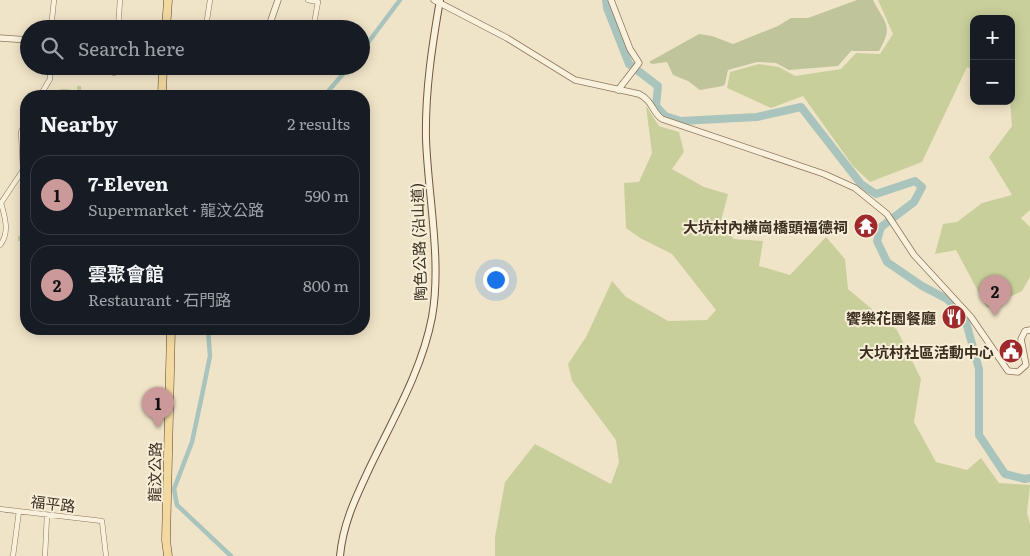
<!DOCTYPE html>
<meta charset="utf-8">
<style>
:root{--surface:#171b24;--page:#20242c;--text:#f1f3f6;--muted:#9ea1a6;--line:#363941;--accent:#cc999b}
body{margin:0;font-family:Literata,"Noto Sans TC",serif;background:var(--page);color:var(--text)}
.controls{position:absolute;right:15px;top:15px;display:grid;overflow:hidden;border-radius:10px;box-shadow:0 2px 12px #0003}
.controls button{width:45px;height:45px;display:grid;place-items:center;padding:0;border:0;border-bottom:1px solid var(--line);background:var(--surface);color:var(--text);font:25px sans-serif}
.you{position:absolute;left:495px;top:279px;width:18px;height:18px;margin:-12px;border:4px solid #fff;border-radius:50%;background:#1a73e8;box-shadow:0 0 0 8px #1a73e833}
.badge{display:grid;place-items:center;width:32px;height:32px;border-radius:50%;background:var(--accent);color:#111;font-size:16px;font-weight:700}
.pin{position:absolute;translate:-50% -41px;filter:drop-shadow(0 1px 2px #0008)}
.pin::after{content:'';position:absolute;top:26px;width:18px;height:15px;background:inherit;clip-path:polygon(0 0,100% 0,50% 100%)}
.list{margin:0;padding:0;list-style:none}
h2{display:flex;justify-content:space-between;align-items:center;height:65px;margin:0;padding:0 20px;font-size:21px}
h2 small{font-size:16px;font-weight:400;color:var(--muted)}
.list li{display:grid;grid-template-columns:32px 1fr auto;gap:15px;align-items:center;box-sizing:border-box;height:80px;margin:0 10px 10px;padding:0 10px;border:1px solid var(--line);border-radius:20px}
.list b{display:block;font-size:19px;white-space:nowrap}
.list p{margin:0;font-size:16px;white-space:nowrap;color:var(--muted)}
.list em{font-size:16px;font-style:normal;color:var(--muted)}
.icon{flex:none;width:28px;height:28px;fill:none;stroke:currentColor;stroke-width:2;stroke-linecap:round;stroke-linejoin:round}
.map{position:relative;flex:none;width:1030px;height:556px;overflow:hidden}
.search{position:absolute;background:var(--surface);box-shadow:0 2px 12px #0003;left:20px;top:20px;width:350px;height:55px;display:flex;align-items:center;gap:12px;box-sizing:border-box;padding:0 18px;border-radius:28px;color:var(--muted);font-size:19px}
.panel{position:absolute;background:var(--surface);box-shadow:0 2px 12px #0003;left:20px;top:90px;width:350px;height:245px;border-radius:20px}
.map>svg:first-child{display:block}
.green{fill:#c9cf9b}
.cemetery{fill:#bfc49a}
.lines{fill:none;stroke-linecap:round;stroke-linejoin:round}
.stream{stroke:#6f938a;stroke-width:1}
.canal{stroke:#a9c4bc;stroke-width:4.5}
.river{stroke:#a9c4bc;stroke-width:8}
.minor-casing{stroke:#8d765c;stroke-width:5.5}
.tertiary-casing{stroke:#8d765c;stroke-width:7}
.secondary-casing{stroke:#6f573f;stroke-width:8}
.primary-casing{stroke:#5b4430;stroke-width:9}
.minor{stroke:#faf1dc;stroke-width:4.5}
.tertiary{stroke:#faf1dc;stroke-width:5.5}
.secondary{stroke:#faf1dc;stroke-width:6}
.primary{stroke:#f3d9a0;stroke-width:8}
.labels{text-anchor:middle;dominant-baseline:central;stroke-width:4;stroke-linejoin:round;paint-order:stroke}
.poi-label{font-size:15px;font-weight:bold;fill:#3d2e20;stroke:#f7eed8;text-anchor:end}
.street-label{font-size:15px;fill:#3d2e20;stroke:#f7eed8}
</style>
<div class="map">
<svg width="1030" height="556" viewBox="0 0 1030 556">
<rect width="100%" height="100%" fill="#f0e4c8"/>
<path class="green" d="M 878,0 L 1030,0 L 1030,210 L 1021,218 L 1030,227 L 1030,277 L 1022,291 L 987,308 L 956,250 L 935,254 L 943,224 L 957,222 L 982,203 L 1012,195 L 989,157 L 1012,126 L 1010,101 L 1011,19 L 974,19 L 974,69 L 967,67 L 922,162 L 870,182 L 853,166 L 803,96 L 771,108 L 727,88 L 730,72 L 759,64 L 779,67 L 795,76 L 841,69 L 856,53 L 880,54 L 893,34 Z
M 77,86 L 81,86 L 82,96 L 49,96 C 57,88 67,86 77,93 Z
M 646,106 L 659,126 L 679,132 L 684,152 L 672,169 L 704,187 L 728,194 L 720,225 L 734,239 L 763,241 L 759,266 L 790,275 L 826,237 L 845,259 L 848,289 L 897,330 L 921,379 L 914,422 L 936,462 L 967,470 L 981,458 L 999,483 L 1030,485 L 1027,513 L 1030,524 L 1030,556 L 495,556 L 495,537 L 505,482 L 535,444 L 611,484 L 619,462 L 616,440 L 572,381 L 568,364 L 586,337 L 612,281 L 626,297 L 668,321 L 707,320 L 716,310 L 672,254 L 640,238 L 626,228 L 624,183 L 639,182 L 652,153 Z
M 18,236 L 26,236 L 26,268 C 19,259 18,251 24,241 L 18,241 Z"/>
<path class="cemetery" d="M 857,0 L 873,0 C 885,24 894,25 879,51 L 851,51 L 838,66 L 789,70 L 776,63 L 757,62 L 728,70 L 725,84 L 723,86 L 700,90 L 688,81 L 673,75 L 667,62 L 652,64 L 649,62 L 699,34 L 712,36 L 733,44 L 778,26 L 791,18 L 808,18 Z"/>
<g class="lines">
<path class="stream" d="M 0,511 L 13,513"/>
<path class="canal" d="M 361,52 L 400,0
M 324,96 L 350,66
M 208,329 L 210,356 L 201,400 L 192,442 L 174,489 L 177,505 L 231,556"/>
<path class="river" d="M 606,0 L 607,8 L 629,64 L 658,86 L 656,106 L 665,116 L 681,121 L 757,117 L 801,107 L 861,184 L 876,194 L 915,181 L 922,187 L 914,202 L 881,227 L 877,241 L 887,262 L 922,286 L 947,299 L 964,315 L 979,369 L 979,435 L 1005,474 L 1025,479 L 1030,478"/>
<defs>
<path id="minor" d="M 210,0 L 207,20 L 209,24 L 250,29
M 308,0 L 318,2 L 313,29
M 51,29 L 54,0
M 118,29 L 120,0
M 114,73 L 114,66
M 40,96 L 50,79 L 50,66
M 0,245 C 10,233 5,217 1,203 L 23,170 L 21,132 L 26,121
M 0,509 L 102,521 L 106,556
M 13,556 L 19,511
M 45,556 L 47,515"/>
<path id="tertiary" d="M 434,0 L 507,38 L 575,80 L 639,94 C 653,101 652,112 662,119 L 824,174 L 855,188 L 887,214 L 914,255 L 971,317 L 1008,371 L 1018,372 L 1026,365 L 1021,339 L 1025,331 L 1030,330
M 611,0 L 630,49 L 639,63 L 618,90
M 268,29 L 278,0
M 0,38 L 29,40"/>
<path id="secondary" d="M 340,556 C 343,523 356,497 370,467 C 393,419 422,370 432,317 C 442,261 428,196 426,139 C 425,92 432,46 440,0"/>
<path id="primary" d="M 166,29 L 168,0
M 162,96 L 163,66
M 168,556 L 166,540 L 171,329"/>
</defs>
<use href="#minor" class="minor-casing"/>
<use href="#tertiary" class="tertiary-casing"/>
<use href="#secondary" class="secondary-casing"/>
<use href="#primary" class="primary-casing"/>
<use href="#minor" class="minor"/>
<use href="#tertiary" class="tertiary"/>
<use href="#secondary" class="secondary"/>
<use href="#primary" class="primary"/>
</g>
<defs>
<symbol id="temple-disc" viewBox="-11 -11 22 22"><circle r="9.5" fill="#9e2a2b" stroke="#f7eed8"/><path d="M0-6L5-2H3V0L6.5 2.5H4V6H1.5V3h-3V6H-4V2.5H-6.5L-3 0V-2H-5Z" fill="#fff"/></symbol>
<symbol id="restaurant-disc" viewBox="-11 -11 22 22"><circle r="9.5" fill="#9e2a2b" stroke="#f7eed8"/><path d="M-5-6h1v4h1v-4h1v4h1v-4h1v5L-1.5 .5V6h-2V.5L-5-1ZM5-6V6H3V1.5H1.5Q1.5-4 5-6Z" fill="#fff"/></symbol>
<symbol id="civic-disc" viewBox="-11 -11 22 22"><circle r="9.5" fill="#9e2a2b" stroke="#f7eed8"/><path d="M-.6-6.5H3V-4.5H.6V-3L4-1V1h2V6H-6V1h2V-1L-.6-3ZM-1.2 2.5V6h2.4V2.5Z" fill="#fff"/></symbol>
</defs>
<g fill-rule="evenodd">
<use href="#temple-disc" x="852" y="212" width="28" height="28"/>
<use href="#restaurant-disc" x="940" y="303" width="28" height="28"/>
<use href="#civic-disc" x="997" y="337" width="28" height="28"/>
</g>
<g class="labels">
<g class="poi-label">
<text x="848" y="226">大坑村內橫崗橋頭福德祠</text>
<text x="936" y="317">饗樂花園餐廳</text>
<text x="994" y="351">大坑村社區活動中心</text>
</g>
<g class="street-label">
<text transform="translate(418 242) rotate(-92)">陶色公路 (沿山道)</text>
<text transform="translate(154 472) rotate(-89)">龍汶公路</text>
<text transform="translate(53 503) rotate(7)">福平路</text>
</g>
</g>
</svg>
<div class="controls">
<button>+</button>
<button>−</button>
</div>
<div class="you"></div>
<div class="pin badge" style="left:158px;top:428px">1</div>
<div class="pin badge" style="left:995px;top:316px">2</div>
<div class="search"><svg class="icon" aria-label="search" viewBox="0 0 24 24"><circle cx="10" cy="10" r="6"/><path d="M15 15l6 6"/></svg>Search here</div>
<section class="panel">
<h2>Nearby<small>2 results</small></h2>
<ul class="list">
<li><span class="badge">1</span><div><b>7-Eleven</b><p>Supermarket · 龍汶公路</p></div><em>590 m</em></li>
<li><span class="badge">2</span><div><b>雲聚會館</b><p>Restaurant · 石門路</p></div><em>800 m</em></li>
</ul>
</section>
</div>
